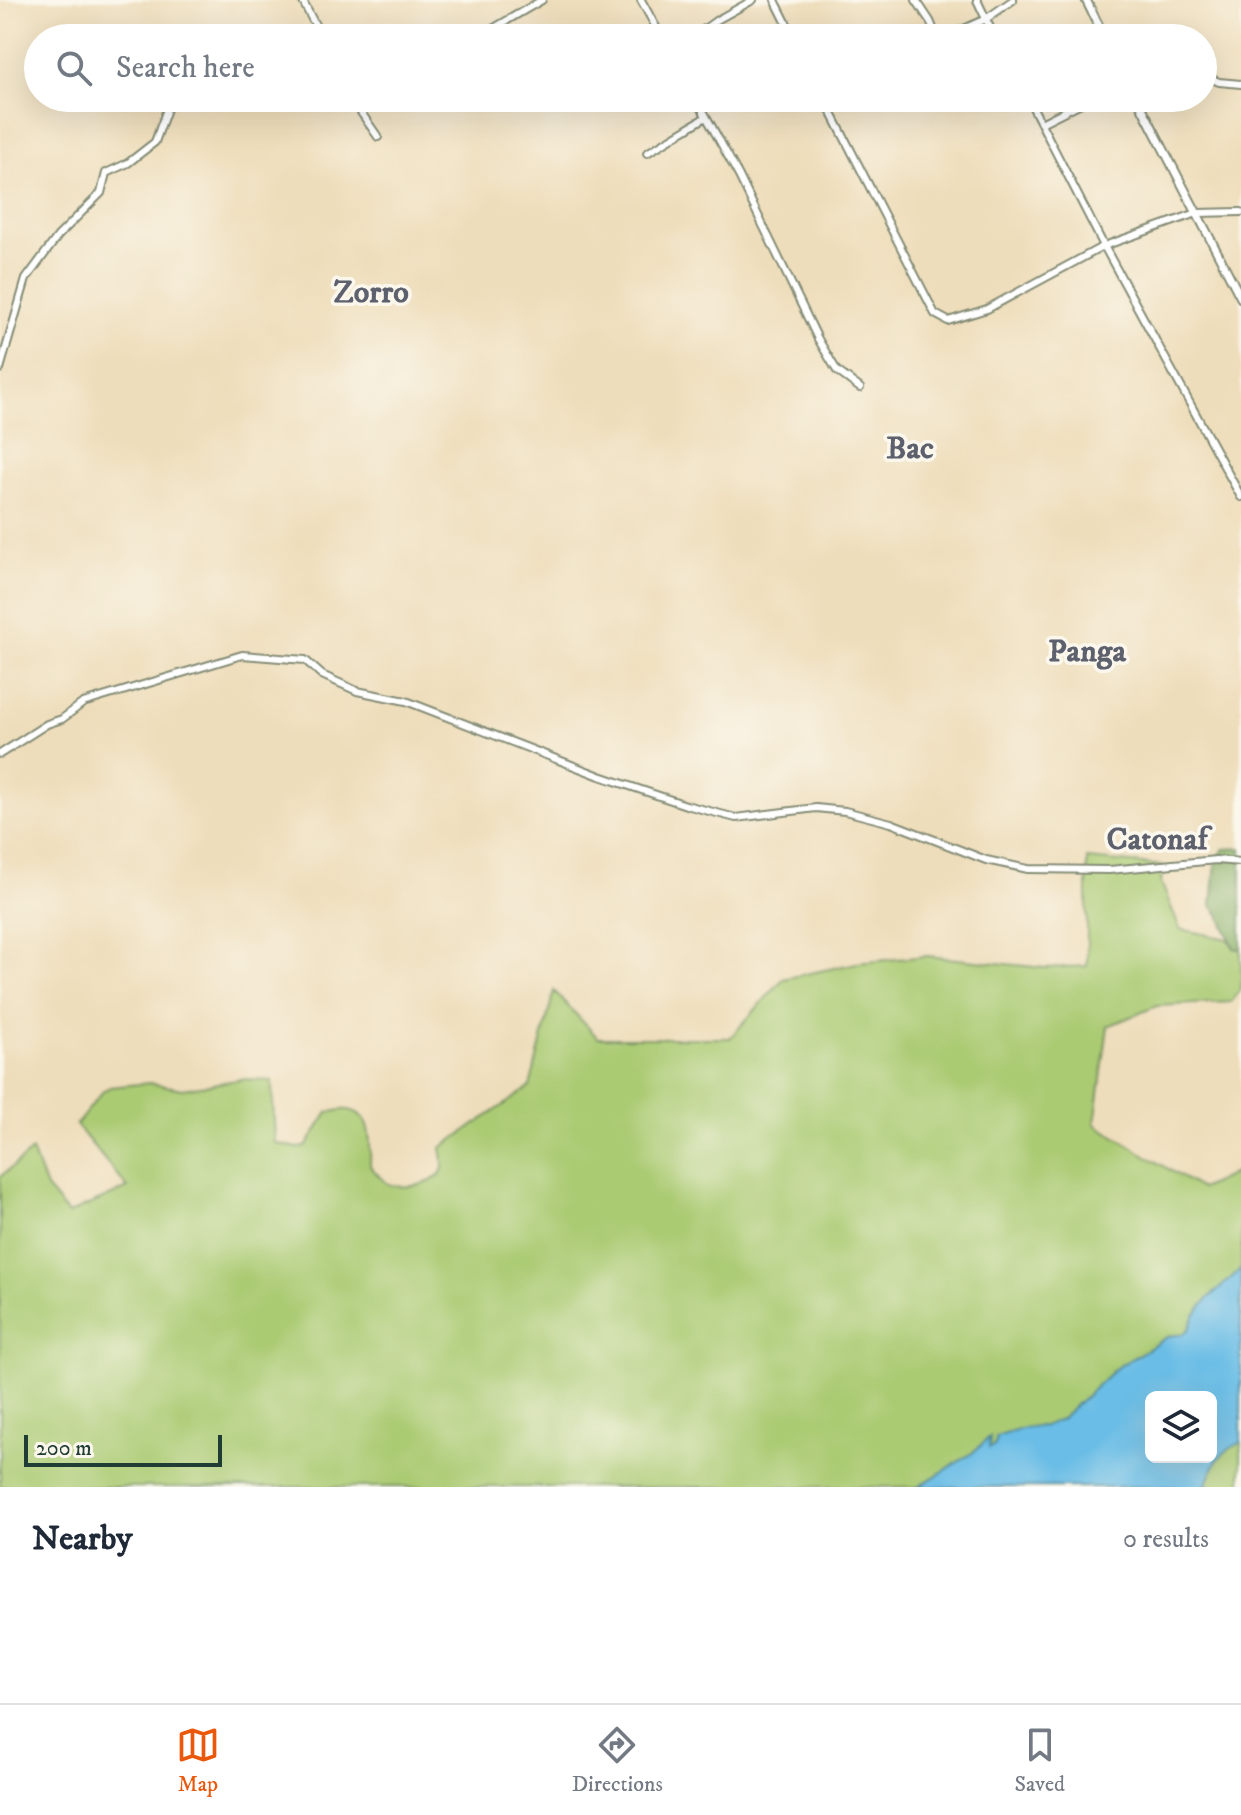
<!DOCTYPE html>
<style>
:root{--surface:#fff;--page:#f6f6f7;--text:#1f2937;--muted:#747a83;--line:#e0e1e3;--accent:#ea580c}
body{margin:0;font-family:"IM FELL DW Pica",serif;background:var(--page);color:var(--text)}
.controls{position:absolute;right:24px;bottom:24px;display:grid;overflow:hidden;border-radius:12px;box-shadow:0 8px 32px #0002}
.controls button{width:72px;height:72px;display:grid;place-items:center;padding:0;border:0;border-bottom:2px solid var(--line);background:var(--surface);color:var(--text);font:40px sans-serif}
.scale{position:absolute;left:24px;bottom:20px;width:198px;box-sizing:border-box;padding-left:8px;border:4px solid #1f3d34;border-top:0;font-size:22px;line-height:28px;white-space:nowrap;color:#1f3d34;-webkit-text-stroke:6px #fbf7ec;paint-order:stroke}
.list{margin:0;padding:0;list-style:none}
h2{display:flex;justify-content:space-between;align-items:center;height:104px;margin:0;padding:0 32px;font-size:34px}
h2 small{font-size:26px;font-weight:400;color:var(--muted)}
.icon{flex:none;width:44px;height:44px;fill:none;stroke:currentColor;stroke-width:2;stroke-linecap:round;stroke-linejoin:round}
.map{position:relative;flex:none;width:1241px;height:1487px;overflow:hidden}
.search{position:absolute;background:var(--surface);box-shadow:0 8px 32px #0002;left:24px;right:24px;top:24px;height:88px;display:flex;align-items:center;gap:20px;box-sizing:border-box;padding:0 28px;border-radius:44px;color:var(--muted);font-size:30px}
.sheet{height:216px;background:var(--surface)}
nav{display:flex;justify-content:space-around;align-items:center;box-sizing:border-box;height:112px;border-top:2px solid var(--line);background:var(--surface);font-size:22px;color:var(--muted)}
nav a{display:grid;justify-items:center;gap:4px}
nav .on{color:var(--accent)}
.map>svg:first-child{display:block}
.green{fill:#abcb73;stroke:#658454;stroke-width:2}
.forest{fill:#88af65;stroke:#54764c;stroke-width:2}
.water{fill:#6abde6;stroke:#447d8d;stroke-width:2;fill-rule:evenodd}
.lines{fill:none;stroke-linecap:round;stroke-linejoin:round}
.minor-casing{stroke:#868d77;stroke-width:10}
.tertiary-casing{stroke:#868d77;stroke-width:11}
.minor{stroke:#fff;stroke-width:6}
.tertiary{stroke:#fff;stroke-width:7}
.labels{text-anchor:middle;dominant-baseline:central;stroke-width:7;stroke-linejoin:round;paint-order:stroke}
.neighbourhood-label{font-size:32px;font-weight:bold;fill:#5d606d;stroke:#fbf7ec}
</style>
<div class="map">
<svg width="1241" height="1487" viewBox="0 0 1241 1487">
<rect width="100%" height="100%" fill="#fbf7ec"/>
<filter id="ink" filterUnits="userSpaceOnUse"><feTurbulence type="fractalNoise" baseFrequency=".0125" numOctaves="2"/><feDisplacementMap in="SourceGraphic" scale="16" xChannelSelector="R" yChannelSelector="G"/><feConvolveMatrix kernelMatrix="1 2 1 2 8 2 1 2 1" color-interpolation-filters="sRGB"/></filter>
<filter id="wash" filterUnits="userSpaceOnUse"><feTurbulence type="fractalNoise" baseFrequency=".006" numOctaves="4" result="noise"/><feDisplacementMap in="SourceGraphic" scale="32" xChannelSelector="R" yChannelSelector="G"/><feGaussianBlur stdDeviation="1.8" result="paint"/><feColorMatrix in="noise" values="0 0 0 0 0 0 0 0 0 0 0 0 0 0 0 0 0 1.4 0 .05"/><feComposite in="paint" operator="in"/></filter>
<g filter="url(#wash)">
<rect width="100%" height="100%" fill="#eeddba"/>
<path class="green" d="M 1087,859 L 1163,866 L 1161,882 L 1180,929 L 1228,939 L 1234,948 L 1241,949 L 1241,990 L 1231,1002 L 1157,1006 L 1108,1026 L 1095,1124 L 1201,1189 L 1241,1170 L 1241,1269 L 1195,1315 L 1189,1329 L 1183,1334 L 1169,1336 L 1116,1368 L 1061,1419 L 1044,1426 L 1024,1428 L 989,1448 L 989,1438 L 971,1454 L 918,1487 L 0,1487 L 0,1177 L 32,1151 L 46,1188 L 68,1214 L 128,1188 L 76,1125 L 104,1090 L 110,1087 L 149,1083 L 183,1089 L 242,1079 L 272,1081 L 275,1143 L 298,1148 L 306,1147 L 328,1112 C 334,1112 342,1109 348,1110 C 374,1113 370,1148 370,1166 C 376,1172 382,1181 389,1184 C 403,1190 439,1185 443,1168 C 444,1163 442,1154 441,1148 L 530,1087 L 554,991 L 598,1038 L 730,1038 L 783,979 L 857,963 L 927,956 L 1045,968 L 1087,966 Z
M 1241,1442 L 1241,1487 L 1205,1487 C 1219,1459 1211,1459 1241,1442 Z"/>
<path class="forest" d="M 1241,848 L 1241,949 L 1234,948 L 1219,914 L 1212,906 L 1216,860 L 1224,849 Z"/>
<path class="water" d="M 1241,1269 L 1241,1442 C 1211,1459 1219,1459 1205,1487 L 918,1487 L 971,1454 L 990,1437 L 989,1448 L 994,1446 L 996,1437 L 1024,1428 L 1044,1426 L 1061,1419 L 1116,1368 L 1169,1336 L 1183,1334 L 1189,1329 L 1195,1315 L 1208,1299 ZM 1151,1397 L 1211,1397 L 1211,1457 L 1151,1457 Z"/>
</g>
<g filter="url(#ink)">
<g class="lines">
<defs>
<path id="minor" d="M 302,0 L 322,38
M 641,0 L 662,38
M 775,0 L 794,38
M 916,0 L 930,21 L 937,38
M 977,0 L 995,38
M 477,38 L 542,0
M 692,38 L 717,20 L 753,0
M 943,38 L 986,19 L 1013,0
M 1203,75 L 1219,82 L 1241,84
M 209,98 L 234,101 L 240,98
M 351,98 L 378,137
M 696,98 L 739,176 L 818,339 L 837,371 L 860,388
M 824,98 L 935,314 L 948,321 L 987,309 L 1104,246 L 1197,213 L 1241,212
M 1028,98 L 1104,246 L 1241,497
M 355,106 L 367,98
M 1041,123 L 1091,98
M 647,153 L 706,117
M 0,369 L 26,279 L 58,236 L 101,193 L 106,173 L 128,163 L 155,142 L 171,98
M 0,754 L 47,724 L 62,719 L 83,703 L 242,655 L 305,660 L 322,675 L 357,691 L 406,701 L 600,776 L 686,805 L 736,818 L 816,808 L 845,811 L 891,823 L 986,860 L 1028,869 L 1109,870 L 1216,860 L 1241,862"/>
<path id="tertiary" d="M 1086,0 L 1105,38
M 1137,98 L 1241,298"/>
</defs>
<use href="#minor" class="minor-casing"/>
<use href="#tertiary" class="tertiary-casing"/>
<use href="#minor" class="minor"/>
<use href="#tertiary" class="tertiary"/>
</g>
</g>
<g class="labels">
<g class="neighbourhood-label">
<text x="371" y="293">Zorro</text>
<text x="910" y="449">Bac</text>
<text x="1087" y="652">Panga</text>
<text x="1157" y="840">Catonaf</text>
</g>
</g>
</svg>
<div class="controls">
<button><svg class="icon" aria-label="layers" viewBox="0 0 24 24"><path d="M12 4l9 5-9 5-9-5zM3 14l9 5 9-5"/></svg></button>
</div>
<div class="scale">200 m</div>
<div class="search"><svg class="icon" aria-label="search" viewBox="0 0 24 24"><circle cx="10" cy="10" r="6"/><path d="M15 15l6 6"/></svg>Search here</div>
</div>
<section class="sheet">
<h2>Nearby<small>0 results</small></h2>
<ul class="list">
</ul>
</section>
<nav>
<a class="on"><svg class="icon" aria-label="map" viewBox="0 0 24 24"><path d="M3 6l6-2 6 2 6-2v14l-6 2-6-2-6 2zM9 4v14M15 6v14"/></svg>Map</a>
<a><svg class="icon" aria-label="directions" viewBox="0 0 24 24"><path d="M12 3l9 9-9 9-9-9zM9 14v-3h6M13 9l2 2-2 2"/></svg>Directions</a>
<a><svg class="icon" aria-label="saved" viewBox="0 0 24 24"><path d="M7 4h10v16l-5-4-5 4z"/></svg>Saved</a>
</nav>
